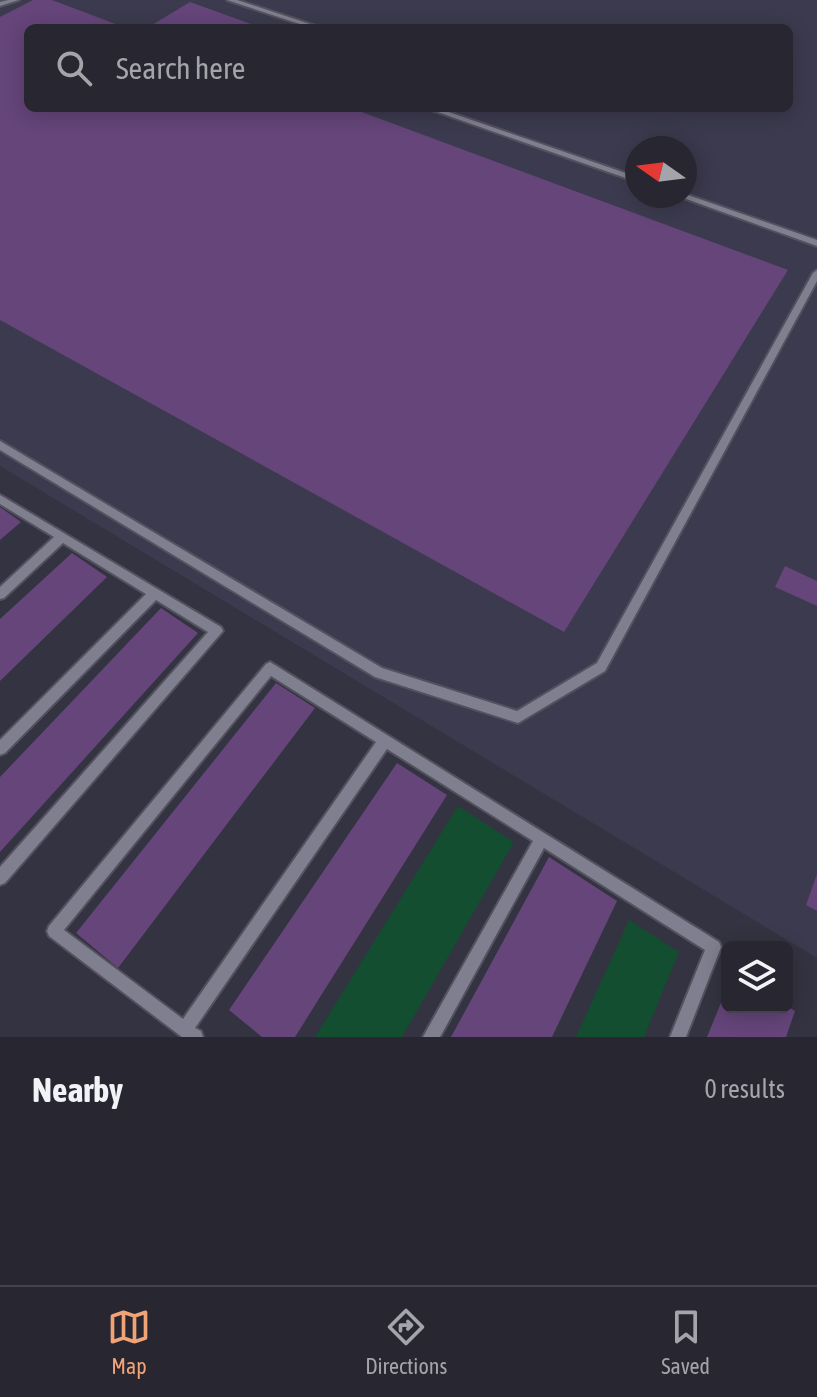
<!DOCTYPE html>
<style>
:root{--surface:#272631;--page:#2f2e39;--text:#f1f3f6;--muted:#a4a5ab;--line:#43434d;--accent:#efa377}
body{margin:0;font-family:"Asap Condensed",sans-serif;background:var(--page);color:var(--text)}
.controls{position:absolute;right:24px;bottom:24px;display:grid;overflow:hidden;border-radius:12px;box-shadow:0 4px 20px #0003}
.controls button{width:72px;height:72px;display:grid;place-items:center;padding:0;border:0;border-bottom:2px solid var(--line);background:var(--surface);color:var(--text);font:40px sans-serif}
.compass{position:absolute;left:625px;top:136px;width:72px;height:72px;border-radius:50%;background:var(--surface);box-shadow:0 4px 20px #0003;rotate:284deg}
.list{margin:0;padding:0;list-style:none}
h2{display:flex;justify-content:space-between;align-items:center;height:104px;margin:0;padding:0 32px;font-size:34px}
h2 small{font-size:26px;font-weight:400;color:var(--muted)}
.icon{flex:none;width:44px;height:44px;fill:none;stroke:currentColor;stroke-width:2;stroke-linecap:round;stroke-linejoin:round}
.map{position:relative;flex:none;width:817px;height:1037px;overflow:hidden}
.search{position:absolute;background:var(--surface);box-shadow:0 4px 20px #0003;left:24px;right:24px;top:24px;height:88px;display:flex;align-items:center;gap:20px;box-sizing:border-box;padding:0 28px;border-radius:12px;color:var(--muted);font-size:30px}
.sheet{height:248px;background:var(--surface)}
nav{display:flex;justify-content:space-around;align-items:center;box-sizing:border-box;height:112px;border-top:2px solid var(--line);background:var(--surface);font-size:22px;color:var(--muted)}
nav a{display:grid;justify-items:center;gap:4px}
nav .on{color:var(--accent)}
.map>svg:first-child{display:block}
.built{fill:#3c3a4e;fill-rule:evenodd}
.green{fill:#134e31}
.building{fill:#65457a}
.lines{fill:none;stroke-linecap:round;stroke-linejoin:round}
.service-casing{stroke:#52515d;stroke-width:4}
.service{fill:#807f8f;fill-rule:evenodd}
</style>
<div class="map">
<svg width="817" height="1037" viewBox="0 0 817 1037">
<rect width="100%" height="100%" fill="#343341"/>
<path class="built" d="M 0,0 L 817,0 L 817,958 L 0,466 ZM 28,28 L 789,28 L 789,108 L 28,108 ZM 637,148 L 685,148 L 685,196 L 637,196 Z"/>
<path class="green" d="M 458,806 L 514,842 L 402,1037 L 315,1037 Z
M 629,920 L 679,952 L 644,1037 L 576,1037 Z"/>
<path class="building" d="M 33,0 L 52,0 L 126,28 L 28,28 L 28,108 L 351,108 L 788,270 L 564,632 L 0,320 L 0,17 Z
M 190,2 L 262,28 L 147,28 Z
M 0,507 L 21,522 L 0,540 Z
M 72,553 L 107,577 L 0,681 L 0,619 Z
M 785,566 L 817,581 L 817,606 L 775,587 Z
M 161,608 L 198,633 L 0,852 L 0,777 Z
M 276,683 L 315,708 L 118,968 L 76,933 Z
M 397,763 L 447,795 L 295,1037 L 262,1037 L 229,1010 Z
M 549,857 L 617,901 L 552,1037 L 451,1037 Z
M 817,874 L 817,911 L 806,905 Z
M 727,988 L 727,1007 L 788,1007 L 795,1011 L 786,1037 L 707,1037 Z"/>
<g class="lines">
<defs>
<path id="service" d="M 8,0 L 19,0 L 0,6 L 0,2 Z
M 227,0 L 237,0 L 322,28 L 312,28 Z
M 426,108 L 437,108 L 637,177 L 637,182 Z
M 685,194 L 817,240 L 817,246 L 678,196 L 685,196 Z
M 817,270 L 817,281 L 605,671 L 518,723 L 375,677 L 0,450 L 0,441 L 382,668 L 517,711 L 597,663 L 813,273 Z
M 0,495 L 221,627 L 223,631 L 5,883 L 0,885 L 0,867 L 208,632 L 156,600 L 5,753 L 0,755 L 0,740 L 146,594 L 63,543 L 4,598 L 0,599 L 0,587 L 54,537 L 0,504 Z
M 270,662 L 719,942 L 721,947 L 686,1037 L 670,1037 L 705,950 L 544,848 L 440,1037 L 423,1037 L 533,841 L 387,749 L 195,1028 L 201,1031 L 203,1037 L 182,1037 L 49,936 L 47,931 L 49,926 L 266,664 ZM 271,676 L 376,742 L 183,1019 L 64,930 Z"/>
</defs>
<use href="#service" class="service-casing"/>
<use href="#service" class="service"/>
</g>
</svg>
<div class="controls">
<button><svg class="icon" aria-label="layers" viewBox="0 0 24 24"><path d="M12 4l9 5-9 5-9-5zM3 14l9 5 9-5"/></svg></button>
</div>
<svg class="compass" viewBox="-18 -18 36 36"><path d="M0-13l5 13h-10z" fill="#e53935"/><path d="M0 13l5-13h-10z" fill="#a4a5ab"/></svg>
<div class="search"><svg class="icon" aria-label="search" viewBox="0 0 24 24"><circle cx="10" cy="10" r="6"/><path d="M15 15l6 6"/></svg>Search here</div>
</div>
<section class="sheet">
<h2>Nearby<small>0 results</small></h2>
<ul class="list">
</ul>
</section>
<nav>
<a class="on"><svg class="icon" aria-label="map" viewBox="0 0 24 24"><path d="M3 6l6-2 6 2 6-2v14l-6 2-6-2-6 2zM9 4v14M15 6v14"/></svg>Map</a>
<a><svg class="icon" aria-label="directions" viewBox="0 0 24 24"><path d="M12 3l9 9-9 9-9-9zM9 14v-3h6M13 9l2 2-2 2"/></svg>Directions</a>
<a><svg class="icon" aria-label="saved" viewBox="0 0 24 24"><path d="M7 4h10v16l-5-4-5 4z"/></svg>Saved</a>
</nav>
